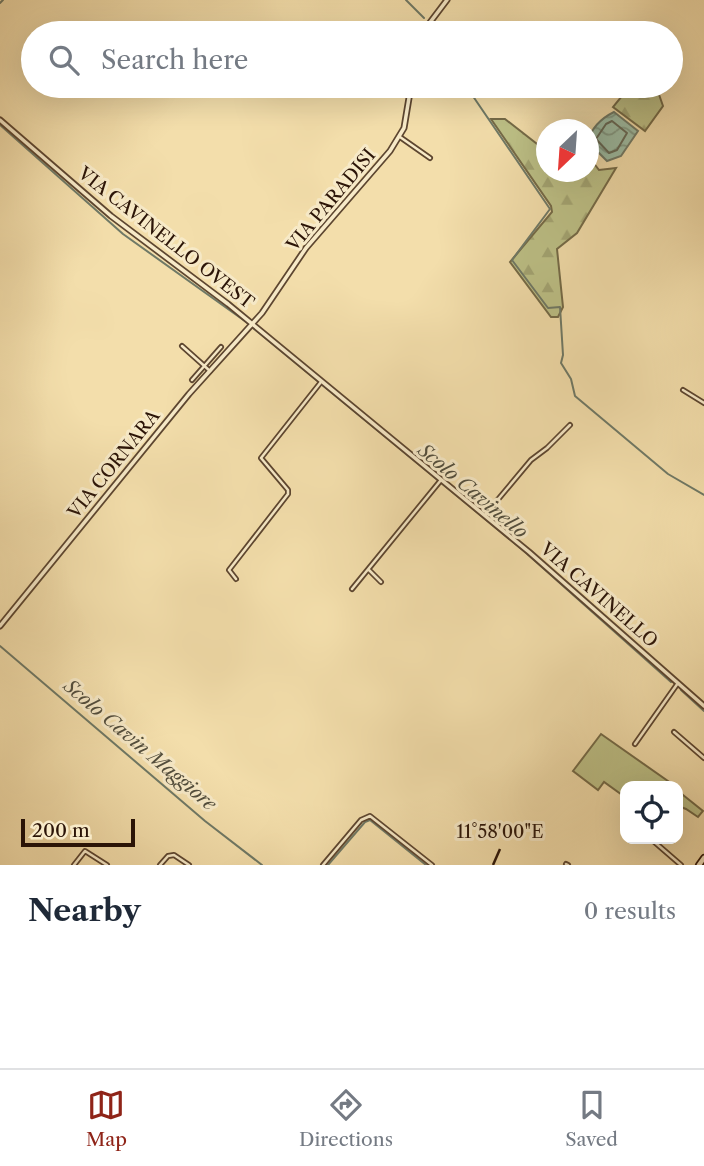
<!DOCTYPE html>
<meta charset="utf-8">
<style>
:root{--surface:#fff;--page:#f2f2f3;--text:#1f2937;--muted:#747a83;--line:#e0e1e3;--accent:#8f2418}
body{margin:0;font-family:"Libre Caslon Text",serif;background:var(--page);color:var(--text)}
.controls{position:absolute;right:21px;bottom:21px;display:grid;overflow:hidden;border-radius:14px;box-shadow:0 7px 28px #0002}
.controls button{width:63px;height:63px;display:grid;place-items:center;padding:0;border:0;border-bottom:2px solid var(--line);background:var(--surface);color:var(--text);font:35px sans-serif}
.compass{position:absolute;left:536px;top:119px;width:63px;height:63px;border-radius:50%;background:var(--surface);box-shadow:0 7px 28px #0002;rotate:205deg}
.scale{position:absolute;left:21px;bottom:18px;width:114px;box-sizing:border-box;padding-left:7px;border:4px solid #2b1407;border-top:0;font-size:19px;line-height:24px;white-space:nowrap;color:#2b1407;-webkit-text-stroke:5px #f7eac8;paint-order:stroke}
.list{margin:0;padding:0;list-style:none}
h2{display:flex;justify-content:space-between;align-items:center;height:91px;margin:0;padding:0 28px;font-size:30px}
h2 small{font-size:23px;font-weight:400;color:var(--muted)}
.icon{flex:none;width:38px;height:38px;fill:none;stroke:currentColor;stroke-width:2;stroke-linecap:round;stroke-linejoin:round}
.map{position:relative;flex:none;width:704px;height:865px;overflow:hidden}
.search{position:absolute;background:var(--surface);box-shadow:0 7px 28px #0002;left:21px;right:21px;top:21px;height:77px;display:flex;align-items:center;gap:18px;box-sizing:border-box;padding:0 24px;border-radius:38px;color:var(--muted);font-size:26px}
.sheet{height:203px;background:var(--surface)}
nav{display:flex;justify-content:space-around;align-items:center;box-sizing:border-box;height:98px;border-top:2px solid var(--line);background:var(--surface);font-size:19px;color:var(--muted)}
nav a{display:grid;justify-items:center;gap:4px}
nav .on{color:var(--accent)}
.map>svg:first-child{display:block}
.grass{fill:#bdc187;stroke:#746a47;stroke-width:2}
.forest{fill:url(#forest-firs);stroke:#746a47;stroke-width:2}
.water{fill:url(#water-waves);stroke:#6f7966;stroke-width:2}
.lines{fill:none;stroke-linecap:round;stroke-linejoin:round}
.shore{stroke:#646856;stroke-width:2}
.stream{stroke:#6f7966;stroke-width:2}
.minor-casing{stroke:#5d4630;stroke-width:6}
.tertiary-casing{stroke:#5d4630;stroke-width:7}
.secondary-casing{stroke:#2b1407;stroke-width:8}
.minor{stroke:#f7eac8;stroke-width:2.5}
.tertiary{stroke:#f7eac8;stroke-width:3.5}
.secondary{stroke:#f7eac8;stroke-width:4.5}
.ticks{fill:none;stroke:#2b1407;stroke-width:2.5}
.labels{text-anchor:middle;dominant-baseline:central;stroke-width:6;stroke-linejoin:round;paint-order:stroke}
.street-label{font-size:18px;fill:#2b1407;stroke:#f7eac8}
.water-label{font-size:19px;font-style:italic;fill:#534f3e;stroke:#f7eac8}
.ticks-label{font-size:18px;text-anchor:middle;fill:#2b1407;stroke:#f7eac8;stroke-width:6;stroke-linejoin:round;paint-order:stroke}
</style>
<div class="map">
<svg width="704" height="865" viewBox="0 0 704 865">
<defs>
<pattern id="forest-firs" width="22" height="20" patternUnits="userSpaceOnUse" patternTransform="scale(1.75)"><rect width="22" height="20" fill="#bdc187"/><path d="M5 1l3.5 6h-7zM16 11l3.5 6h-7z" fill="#a3a573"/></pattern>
<pattern id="water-waves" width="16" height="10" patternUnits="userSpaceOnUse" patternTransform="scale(1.75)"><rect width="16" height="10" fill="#9cbda5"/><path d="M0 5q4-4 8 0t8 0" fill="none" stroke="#7f9884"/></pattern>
</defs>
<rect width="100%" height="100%" fill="#f3deab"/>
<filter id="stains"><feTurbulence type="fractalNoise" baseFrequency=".00286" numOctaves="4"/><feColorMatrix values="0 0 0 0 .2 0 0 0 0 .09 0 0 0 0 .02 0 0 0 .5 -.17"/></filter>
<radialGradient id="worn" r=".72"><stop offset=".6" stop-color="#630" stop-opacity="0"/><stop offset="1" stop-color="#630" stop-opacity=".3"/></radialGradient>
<path class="grass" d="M 601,734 L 675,786 L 625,786 L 625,797 L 604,782 L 598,790 L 573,771 Z
M 678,791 L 703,811 L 698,817 L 686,809 L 678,806 Z"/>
<path class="forest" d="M 630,86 L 656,86 L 663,106 L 645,131 L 613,107 Z
M 491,119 L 505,119 L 546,151 L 546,172 L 588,172 L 589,157 L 599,170 L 616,168 L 577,233 L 557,249 L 563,307 L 558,317 L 551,317 L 510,262 L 552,212 L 551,206 Z"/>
<path class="water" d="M 614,112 L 638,131 L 621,156 L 607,161 L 589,143 C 589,129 602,118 614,112 Z"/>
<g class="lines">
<path class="shore" d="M 612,121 L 627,133 L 617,150 L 609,153 L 596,139 L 606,124 Z"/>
<path class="stream" d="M 406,0 L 424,18
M 0,3 L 3,0
M 429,31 L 431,33
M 466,86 L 550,209 L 512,260 L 548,308 L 560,307 L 563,355 L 561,363 L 571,379 L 575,396 L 668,474 L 704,495
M 0,125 L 123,234 L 249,324
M 253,328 L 525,552 L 671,682
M 0,646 L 205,821 L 262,865
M 681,690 L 704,711
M 328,865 L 365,822 L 370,820 L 426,865"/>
<defs>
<path id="minor" d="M 400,137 L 430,158
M 182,346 L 210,371
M 192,380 L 221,347
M 683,390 L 704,403
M 485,515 L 531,460 L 547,448 L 570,425
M 369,570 L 381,582
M 236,579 L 229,570 L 288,494 L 288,490 L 261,458 L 321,382
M 352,589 L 441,480
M 674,732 L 704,758
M 635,744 L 678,683
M 651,839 L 681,865
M 566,864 L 568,865
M 74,865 L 85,851 L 107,865
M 160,865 L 168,856 L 174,855 L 189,865
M 323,865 L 361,820 L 370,816 L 432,865"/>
<path id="tertiary" d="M 422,33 L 447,0
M 0,120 L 111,216 L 228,304 L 529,552 L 704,706
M 0,626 L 189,394 L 262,313 L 306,248 L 390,151 L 404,128 L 411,86"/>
<path id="secondary" d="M 699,865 L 704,858"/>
</defs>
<use href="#minor" class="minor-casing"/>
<use href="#tertiary" class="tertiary-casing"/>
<use href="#secondary" class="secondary-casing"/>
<use href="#minor" class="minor"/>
<use href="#tertiary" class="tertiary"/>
<use href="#secondary" class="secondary"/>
</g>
<path class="ticks" d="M 493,865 L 500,849"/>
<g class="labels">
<g class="street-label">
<text transform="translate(331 200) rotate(-50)">VIA PARADISI</text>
<text transform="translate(166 238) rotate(38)">VIA CAVINELLO OVEST</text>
<text transform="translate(114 464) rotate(-51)">VIA CORNARA</text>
<text transform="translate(599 595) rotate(41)">VIA CAVINELLO</text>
</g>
<g class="water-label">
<text transform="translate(473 491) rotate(40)">Scolo Cavinello</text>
<text transform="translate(140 745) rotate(40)">Scolo Cavin Maggiore</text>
</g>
</g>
<g class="ticks-label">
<text x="500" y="838">11°58'00"E</text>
</g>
<rect width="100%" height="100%" filter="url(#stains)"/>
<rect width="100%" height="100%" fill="url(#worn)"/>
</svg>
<div class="controls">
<button><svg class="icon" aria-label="locate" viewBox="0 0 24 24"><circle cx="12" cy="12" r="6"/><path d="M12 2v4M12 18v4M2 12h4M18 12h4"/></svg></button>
</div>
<svg class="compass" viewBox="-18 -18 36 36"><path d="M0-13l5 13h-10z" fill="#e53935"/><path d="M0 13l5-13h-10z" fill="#747a83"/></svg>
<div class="scale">200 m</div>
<div class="search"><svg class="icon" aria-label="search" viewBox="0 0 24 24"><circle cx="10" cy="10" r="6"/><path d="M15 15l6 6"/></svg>Search here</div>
</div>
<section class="sheet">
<h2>Nearby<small>0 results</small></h2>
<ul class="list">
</ul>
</section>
<nav>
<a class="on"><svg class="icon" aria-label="map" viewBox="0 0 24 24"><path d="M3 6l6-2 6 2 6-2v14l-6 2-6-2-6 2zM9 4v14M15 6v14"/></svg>Map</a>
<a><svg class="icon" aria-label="directions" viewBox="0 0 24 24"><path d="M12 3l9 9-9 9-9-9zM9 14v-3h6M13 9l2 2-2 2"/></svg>Directions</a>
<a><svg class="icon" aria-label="saved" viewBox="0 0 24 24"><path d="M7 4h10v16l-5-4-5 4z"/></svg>Saved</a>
</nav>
